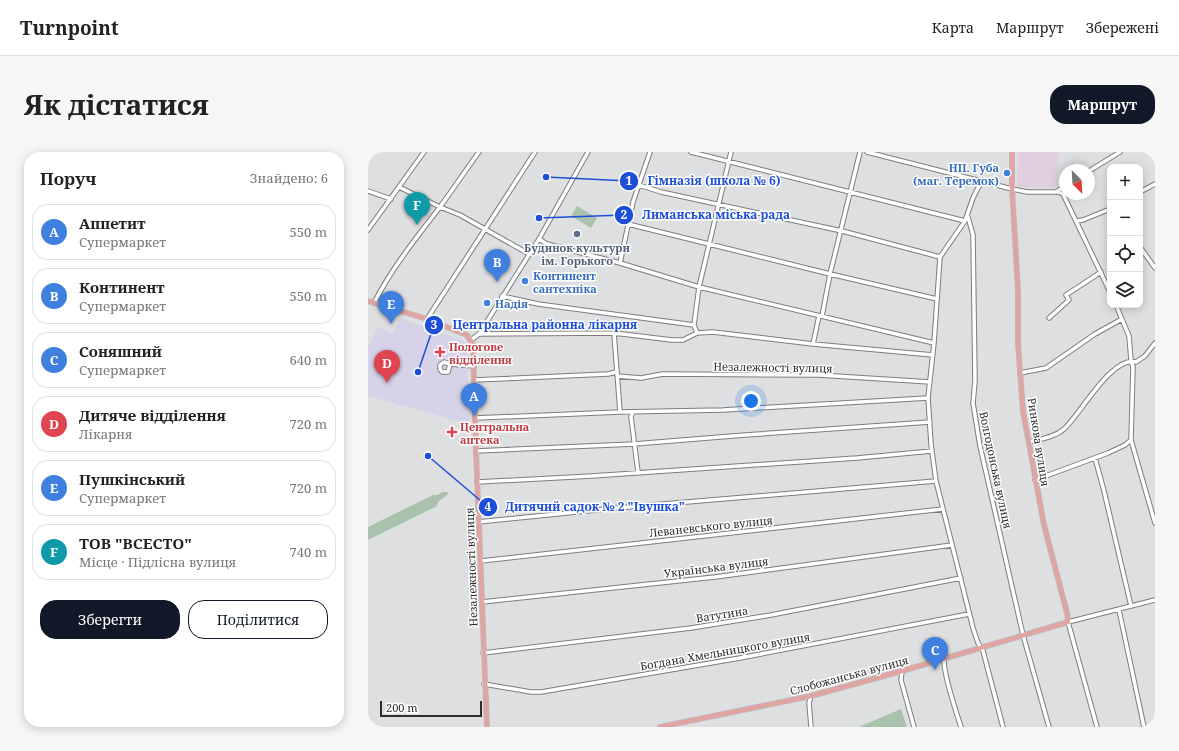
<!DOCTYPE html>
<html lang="uk">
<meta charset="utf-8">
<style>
:root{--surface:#fff;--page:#f6f6f6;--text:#222;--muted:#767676;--line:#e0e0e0;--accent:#111827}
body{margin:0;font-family:"Noto Serif",serif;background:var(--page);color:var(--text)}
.controls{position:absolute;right:12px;top:12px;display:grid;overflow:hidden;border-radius:8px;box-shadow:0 2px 10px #0003}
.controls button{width:36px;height:36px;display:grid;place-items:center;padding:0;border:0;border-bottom:1px solid var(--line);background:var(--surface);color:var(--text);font:20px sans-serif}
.compass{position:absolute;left:691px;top:12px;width:36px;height:36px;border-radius:50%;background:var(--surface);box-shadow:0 2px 10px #0003;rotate:156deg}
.scale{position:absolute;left:12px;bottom:10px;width:102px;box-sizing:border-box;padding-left:4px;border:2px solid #2d2d2d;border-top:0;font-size:11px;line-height:14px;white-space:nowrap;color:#2d2d2d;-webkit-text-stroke:3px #fff;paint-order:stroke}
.you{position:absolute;left:383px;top:249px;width:14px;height:14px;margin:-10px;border:3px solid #fff;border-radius:50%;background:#1a73e8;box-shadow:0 0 0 6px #1a73e833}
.badge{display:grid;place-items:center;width:26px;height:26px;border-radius:50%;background:var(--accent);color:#fff;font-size:13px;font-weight:700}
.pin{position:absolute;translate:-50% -33px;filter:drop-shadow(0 1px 2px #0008)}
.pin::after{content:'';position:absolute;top:21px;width:14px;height:12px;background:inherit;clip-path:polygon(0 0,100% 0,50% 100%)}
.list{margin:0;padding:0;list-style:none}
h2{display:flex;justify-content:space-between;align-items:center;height:52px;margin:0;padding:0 16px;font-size:17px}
h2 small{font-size:13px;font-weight:400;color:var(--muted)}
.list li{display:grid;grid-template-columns:26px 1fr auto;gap:12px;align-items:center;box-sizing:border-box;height:56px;margin:0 8px 8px;padding:0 8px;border:1px solid var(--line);border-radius:16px}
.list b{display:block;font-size:15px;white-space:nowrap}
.list p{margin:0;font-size:13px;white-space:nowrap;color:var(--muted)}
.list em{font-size:13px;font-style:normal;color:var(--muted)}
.actions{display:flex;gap:8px;padding:12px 16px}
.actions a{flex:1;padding:9px 0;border:1px solid var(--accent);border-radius:16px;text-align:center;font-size:14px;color:var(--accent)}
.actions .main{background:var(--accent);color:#fff}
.icon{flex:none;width:22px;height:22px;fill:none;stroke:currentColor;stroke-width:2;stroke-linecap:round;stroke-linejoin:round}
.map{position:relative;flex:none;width:787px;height:575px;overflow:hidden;border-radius:16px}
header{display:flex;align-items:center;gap:24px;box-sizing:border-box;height:56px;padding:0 20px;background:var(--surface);border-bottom:1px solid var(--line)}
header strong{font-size:19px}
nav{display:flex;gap:22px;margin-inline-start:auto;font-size:14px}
.intro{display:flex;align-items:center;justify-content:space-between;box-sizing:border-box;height:96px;padding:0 24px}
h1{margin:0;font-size:28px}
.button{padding:10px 18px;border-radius:16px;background:var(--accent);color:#fff;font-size:14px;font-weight:700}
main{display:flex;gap:24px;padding:0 24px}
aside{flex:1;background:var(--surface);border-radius:16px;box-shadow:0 2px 10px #0003}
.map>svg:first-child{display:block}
.commercial{fill:#e1cfdf}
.medical{fill:#d6d2e8}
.green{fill:#aac2ab}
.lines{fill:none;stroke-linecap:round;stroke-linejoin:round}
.minor-casing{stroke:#7c7d7e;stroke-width:5.5}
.major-casing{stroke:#bcbcbc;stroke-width:6}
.minor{stroke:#fff;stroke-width:3.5}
.major{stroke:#e0a5a3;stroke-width:4.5}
.shop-dot{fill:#3f7fe0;stroke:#fff;stroke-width:1.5}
.service-dot{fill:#5c6f8a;stroke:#fff;stroke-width:1.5}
.health-dot{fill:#e0444e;stroke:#fff;stroke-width:1.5}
.labels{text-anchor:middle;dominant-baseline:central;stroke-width:3;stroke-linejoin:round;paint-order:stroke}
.shop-label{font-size:11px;font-weight:bold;fill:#366cbe;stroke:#fff;text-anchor:start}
.service-label{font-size:11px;font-weight:bold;fill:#4e5e75;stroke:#fff}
.health-label{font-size:11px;font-weight:bold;fill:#be3a42;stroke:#fff;text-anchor:start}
.street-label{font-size:11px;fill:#2d2d2d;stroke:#fff}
.leader{fill:none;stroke:#1d4ed8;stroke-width:1.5}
.callout-dot{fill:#1d4ed8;stroke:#fff;stroke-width:1.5}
.mark-label{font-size:12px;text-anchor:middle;font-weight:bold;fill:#fff}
.callout-label{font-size:12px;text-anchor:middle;font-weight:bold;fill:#1d4ed8;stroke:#fff;stroke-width:3;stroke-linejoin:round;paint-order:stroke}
</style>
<header>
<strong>Turnpoint</strong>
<nav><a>Карта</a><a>Маршрут</a><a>Збережені</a></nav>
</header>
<div class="intro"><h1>Як дістатися</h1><a class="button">Маршрут</a></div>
<main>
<aside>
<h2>Поруч<small>Знайдено: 6</small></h2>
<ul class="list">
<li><span class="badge" style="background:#3f7fe0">A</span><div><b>Аппетит</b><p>Супермаркет</p></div><em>550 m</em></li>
<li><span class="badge" style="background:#3f7fe0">B</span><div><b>Континент</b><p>Супермаркет</p></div><em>550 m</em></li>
<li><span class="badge" style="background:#3f7fe0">C</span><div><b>Соняшний</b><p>Супермаркет</p></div><em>640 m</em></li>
<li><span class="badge" style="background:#e0444e">D</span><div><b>Дитяче відділення</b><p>Лікарня</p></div><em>720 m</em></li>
<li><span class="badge" style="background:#3f7fe0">E</span><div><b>Пушкінський</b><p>Супермаркет</p></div><em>720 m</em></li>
<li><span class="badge" style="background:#0f9aa8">F</span><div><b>ТОВ &quot;ВСЕСТО&quot;</b><p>Місце · Підлісна вулиця</p></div><em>740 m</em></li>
</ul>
<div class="actions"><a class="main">Зберегти</a><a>Поділитися</a></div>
</aside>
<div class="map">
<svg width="787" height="575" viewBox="0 0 787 575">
<rect width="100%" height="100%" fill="#dedfe0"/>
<path class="commercial" d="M 650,0 L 690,0 L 689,36 L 649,35 Z"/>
<path class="medical" d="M 32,166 L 99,190 L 101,272 L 0,244 L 0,192 L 3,192 L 9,175 L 25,181 Z"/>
<path class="green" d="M 209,54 L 229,66 L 223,76 L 203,64 Z
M 75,340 L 80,340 L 79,343 L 70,350 L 69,354 L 0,388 L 0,375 L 65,343 L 69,343 Z
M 533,557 L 539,575 L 491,575 Z"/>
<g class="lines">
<defs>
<path id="minor" d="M 323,0 L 597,69
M 499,0 L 644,37 L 659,40 L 690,40 L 695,42 L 742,140
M 0,4 L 3,0
M 721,19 L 752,0
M 613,30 L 605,46 L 597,69 L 572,105 L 566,191 L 560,246 L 563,292 L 568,329 L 605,476 L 610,491 L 615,499 L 635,575
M 271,33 L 293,40 L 474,79 L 572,105
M 31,35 L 72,55 L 92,63 L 161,102
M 0,39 L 23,47
M 688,40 L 697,34
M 772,40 L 787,32
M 600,65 L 605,83 L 607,229 L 605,251 L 612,294 L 655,483 L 681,575
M 709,69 L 715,68 L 742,57
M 260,72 L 462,122 L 569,147
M 0,78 L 56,0
M 171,87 L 179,92 L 252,111 L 331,135 L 566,191
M 772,95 L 787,116
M 252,111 L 265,50 L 282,0
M 134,144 L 170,152 L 326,173
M 6,151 C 24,116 48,86 72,55 C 85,37 98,18 111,0
M 748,153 L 761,184 L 763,208 L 765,215 L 763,288 L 787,371
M 454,164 L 462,122 L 492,0
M 681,166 L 701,148 L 698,143 L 733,120
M 59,167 L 167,0
M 246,181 L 252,260
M 329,181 L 326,173 L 331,135 L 363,0
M 111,182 L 246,181 L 304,188 L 315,188 L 329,181 L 345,180 L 445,192 L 565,203
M 103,188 L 111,182 L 171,87 L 220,0
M 445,192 L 451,164
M 82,212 L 80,220 L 74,220 L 72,217 L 72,213 L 76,210 L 82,212 L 106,214
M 652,221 L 678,216 L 727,182 L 754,167
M 249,224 L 273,226 L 295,222 L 451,223 L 562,230
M 106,228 L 240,222 L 248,220
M 265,260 L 263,265 L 270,320
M 107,266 L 252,260 L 355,258 L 560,246
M 662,290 C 673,287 687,285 696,277 C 712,263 744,203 768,210 L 777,204 L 787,191
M 108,299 L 266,292 L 377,283 L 562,270
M 727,306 L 736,339 L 763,454
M 667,328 L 740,301 L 757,293 L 763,288
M 109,330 L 224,324 L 489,306 L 564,299
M 110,370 L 248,356 L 568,329
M 113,409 L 575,357
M 114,450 L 347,425 L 584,393
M 751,458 L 776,575
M 115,501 L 323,476 L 403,463 L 593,426
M 576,507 C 575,522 588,559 593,575
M 534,519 L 533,528 L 546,575
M 116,532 L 163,540 L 173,540 L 372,506 L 601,462
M 443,544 L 441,551 L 443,575
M 729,575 L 700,470 L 787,448"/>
<path id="major" d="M 0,149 L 59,167 L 99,183 L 105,192 L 108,299 L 119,575
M 292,575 L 443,544 L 534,519 L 700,470 L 699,461 L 676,373 L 655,259 L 650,191 L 650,138 L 644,37 L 644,0"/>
</defs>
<use href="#minor" class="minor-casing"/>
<use href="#major" class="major-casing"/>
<use href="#minor" class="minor"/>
<use href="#major" class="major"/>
</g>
<g class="shop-dot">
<circle cx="639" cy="21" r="4"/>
<circle cx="157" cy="129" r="4"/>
<circle cx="119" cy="151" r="4"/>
</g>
<circle class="service-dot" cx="209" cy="82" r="4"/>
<g class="health-dot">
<path d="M70 194h4v4h4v4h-4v4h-4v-4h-4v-4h4z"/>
<path d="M82 274h4v4h4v4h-4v4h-4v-4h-4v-4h4z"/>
</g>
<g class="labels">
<g class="shop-label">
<text x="631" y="15" text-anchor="end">НП. Губа<tspan x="631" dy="13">(маг. Теремок)</tspan></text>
<text x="165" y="123">Континент<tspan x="165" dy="13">сантехніка</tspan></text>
<text x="127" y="151">Надiя</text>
</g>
<g class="service-label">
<text x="209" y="95">Будинок культури<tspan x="209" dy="13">ім. Горького</tspan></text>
</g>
<g class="health-label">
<text x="81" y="194">Пологове<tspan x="81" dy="13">відділення</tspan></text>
<text x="92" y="274">Центральна<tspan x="92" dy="13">аптека</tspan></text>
</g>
<g class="street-label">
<text transform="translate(405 215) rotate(1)">Незалежності вулиця</text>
<text transform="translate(671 290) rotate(81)">Ринкова вулиця</text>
<text transform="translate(628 318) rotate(78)">Волгодонська вулиця</text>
<text transform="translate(343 374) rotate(-6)">Леваневського вулиця</text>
<text transform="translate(103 415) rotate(-92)">Незалежності вулиця</text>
<text transform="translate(348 415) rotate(-7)">Українська вулиця</text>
<text transform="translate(354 462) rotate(-9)">Ватутина</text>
<text transform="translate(357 499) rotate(-10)">Богдана Хмельницкого вулиця</text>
<text transform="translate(481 523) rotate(-15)">Слобожанська вулиця</text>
</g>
</g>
<path class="leader" d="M178 25L261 29M171 66L256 63M50 220L66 173M60 304L120 355"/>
<g class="callout-dot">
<circle cx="178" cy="25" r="4"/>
<circle cx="171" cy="66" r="4"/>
<circle cx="50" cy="220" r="4"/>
<circle cx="60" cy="304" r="4"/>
<circle cx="261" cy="29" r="10"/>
<circle cx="256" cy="63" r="10"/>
<circle cx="66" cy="173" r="10"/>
<circle cx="120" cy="355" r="10"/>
</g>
<g class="mark-label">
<text x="261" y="33">1</text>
<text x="256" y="67">2</text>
<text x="66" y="177">3</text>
<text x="120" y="359">4</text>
</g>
<g class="callout-label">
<text x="346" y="33">Гімназія (школа № 6)</text>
<text x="348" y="67">Лиманська міська рада</text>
<text x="177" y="177">Центральна районна лікарня</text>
<text x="227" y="359">Дитячий садок № 2 "Івушка"</text>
</g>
</svg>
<div class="controls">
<button>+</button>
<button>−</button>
<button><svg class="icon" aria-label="locate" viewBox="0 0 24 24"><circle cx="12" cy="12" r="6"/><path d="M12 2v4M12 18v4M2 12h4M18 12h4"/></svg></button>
<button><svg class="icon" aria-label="layers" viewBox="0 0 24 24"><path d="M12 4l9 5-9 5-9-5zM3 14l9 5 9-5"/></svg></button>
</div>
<svg class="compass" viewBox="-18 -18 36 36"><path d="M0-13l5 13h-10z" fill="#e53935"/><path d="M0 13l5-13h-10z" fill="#767676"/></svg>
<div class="scale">200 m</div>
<div class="you"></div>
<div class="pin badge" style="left:106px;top:264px;background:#3f7fe0">A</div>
<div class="pin badge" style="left:129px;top:130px;background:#3f7fe0">B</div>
<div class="pin badge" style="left:567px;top:518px;background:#3f7fe0">C</div>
<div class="pin badge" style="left:19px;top:231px;background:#e0444e">D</div>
<div class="pin badge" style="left:23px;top:172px;background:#3f7fe0">E</div>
<div class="pin badge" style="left:49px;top:73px;background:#0f9aa8">F</div>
</div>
</main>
